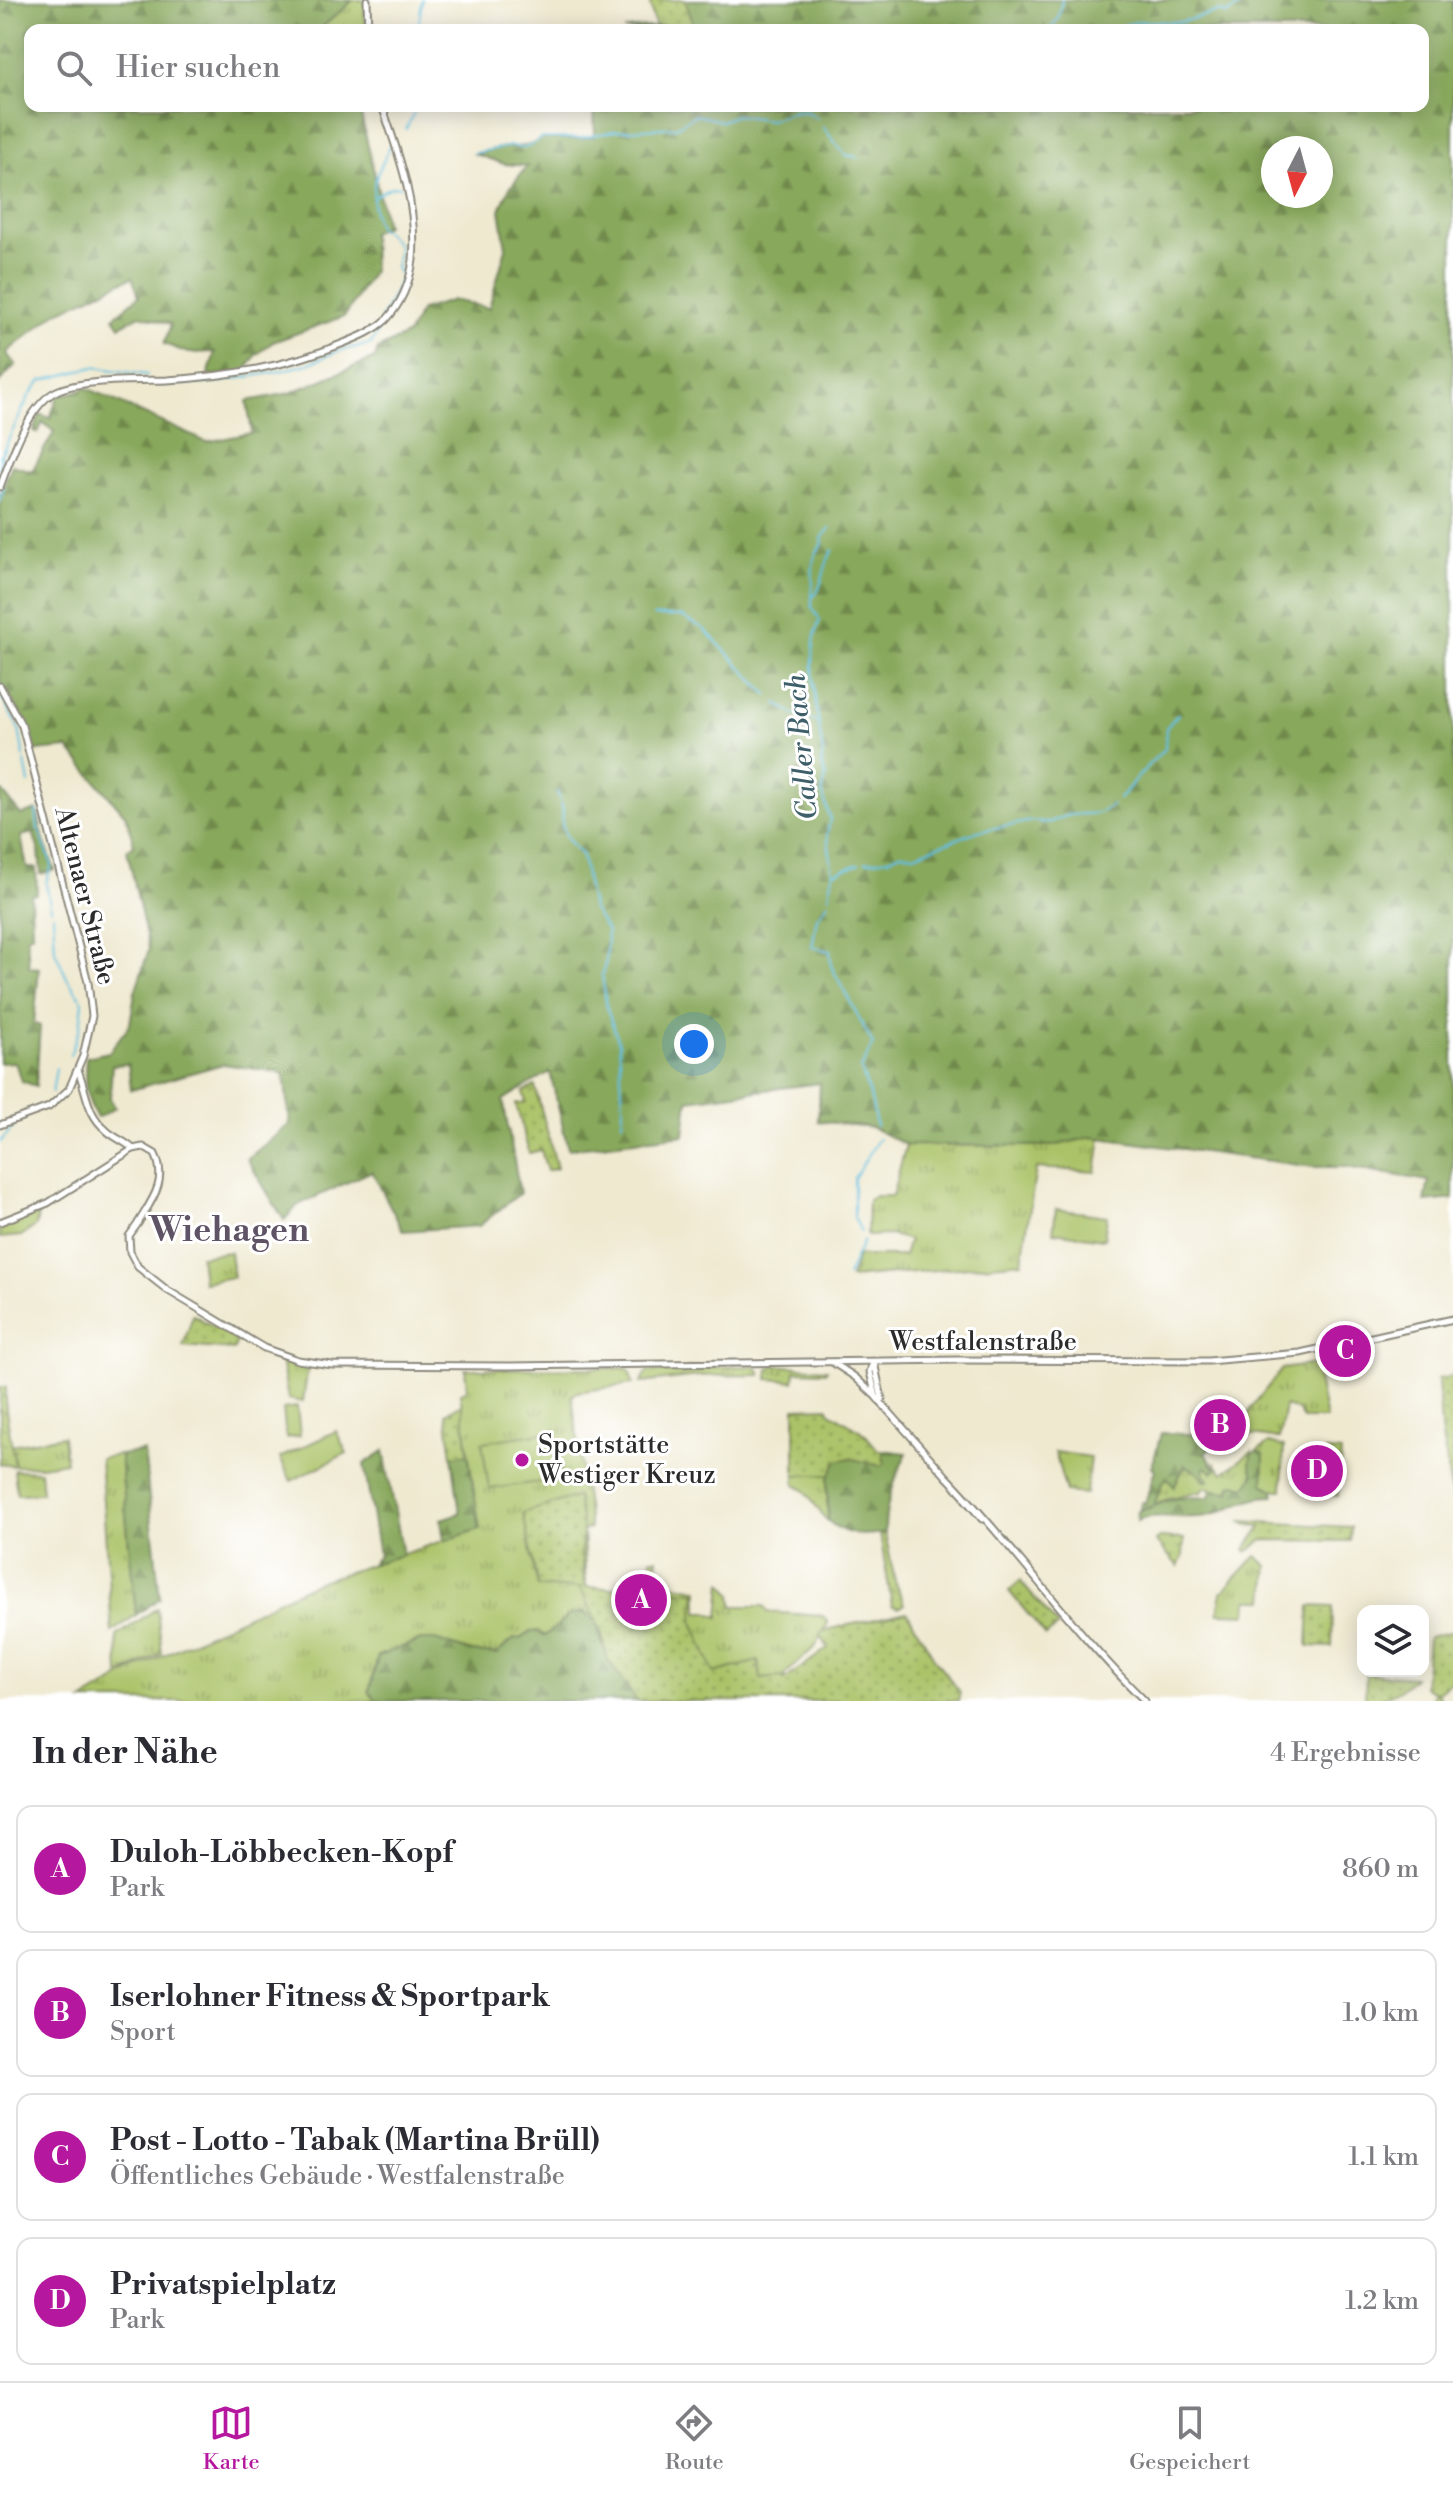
<!DOCTYPE html>
<html lang="de">
<meta charset="utf-8">
<style>
:root{--surface:#fff;--page:#f2f2f3;--text:#2b2b33;--muted:#7c7c81;--line:#e1e1e2;--accent:#b5179e}
body{margin:0;font-family:"Libre Bodoni",serif;background:var(--page);color:var(--text)}
.controls{position:absolute;right:24px;bottom:24px;display:grid;overflow:hidden;border-radius:16px;box-shadow:0 4px 20px #0003}
.controls button{width:72px;height:72px;display:grid;place-items:center;padding:0;border:0;border-bottom:2px solid var(--line);background:var(--surface);color:var(--text);font:40px sans-serif}
.compass{position:absolute;left:1261px;top:136px;width:72px;height:72px;border-radius:50%;background:var(--surface);box-shadow:0 4px 20px #0003;rotate:186deg}
.you{position:absolute;left:694px;top:1044px;width:28px;height:28px;margin:-20px;border:6px solid #fff;border-radius:50%;background:#1a73e8;box-shadow:0 0 0 12px #1a73e833}
.badge{display:grid;place-items:center;width:52px;height:52px;border-radius:50%;background:var(--accent);color:#fff;font-size:26px;font-weight:700}
.pin{position:absolute;translate:-50% -50%;border:4px solid #fff;box-shadow:0 2px 8px #0006}
.list{margin:0;padding:0;list-style:none}
h2{display:flex;justify-content:space-between;align-items:center;height:104px;margin:0;padding:0 32px;font-size:34px}
h2 small{font-size:26px;font-weight:400;color:var(--muted)}
.list li{display:grid;grid-template-columns:52px 1fr auto;gap:24px;align-items:center;box-sizing:border-box;height:128px;margin:0 16px 16px;padding:0 16px;border:2px solid var(--line);border-radius:16px}
.list b{display:block;font-size:30px;white-space:nowrap}
.list p{margin:0;font-size:26px;white-space:nowrap;color:var(--muted)}
.list em{font-size:26px;font-style:normal;color:var(--muted)}
.icon{flex:none;width:44px;height:44px;fill:none;stroke:currentColor;stroke-width:2;stroke-linecap:round;stroke-linejoin:round}
.map{position:relative;flex:none;width:1453px;height:1701px;overflow:hidden}
.search{position:absolute;background:var(--surface);box-shadow:0 4px 20px #0003;left:24px;right:24px;top:24px;height:88px;display:flex;align-items:center;gap:20px;box-sizing:border-box;padding:0 28px;border-radius:16px;color:var(--muted);font-size:30px}
.sheet{height:680px;background:var(--surface)}
nav{display:flex;justify-content:space-around;align-items:center;box-sizing:border-box;height:112px;border-top:2px solid var(--line);background:var(--surface);font-size:22px;color:var(--muted)}
nav a{display:grid;justify-items:center;gap:4px}
nav .on{color:var(--accent)}
.map>svg:first-child{display:block}
.grass{fill:url(#grass-tufts);stroke:#6b7649;stroke-width:2}
.forest{fill:url(#forest-firs);stroke:#5a6a44;stroke-width:2;fill-rule:evenodd}
.park{fill:url(#park-dots);stroke:#6b7649;stroke-width:2}
.pitch{fill:#abc267;stroke:#6b7649;stroke-width:2}
.lines{fill:none;stroke-linecap:round;stroke-linejoin:round}
.stream{stroke:#62c0e0;stroke-width:2}
.tertiary-casing{stroke:#8d8a7e;stroke-width:9}
.secondary-casing{stroke:#8d8a7e;stroke-width:9}
.tertiary{stroke:#fff;stroke-width:5}
.secondary{stroke:#fff;stroke-width:5}
.poi-dot{fill:#b5179e;stroke:#fff;stroke-width:3}
.labels{text-anchor:middle;dominant-baseline:central;stroke-width:6;stroke-linejoin:round;paint-order:stroke}
.street-label{font-size:26px;fill:#2b2b2b;stroke:#fff}
.poi-label{font-size:26px;fill:#2b2b2b;stroke:#fff;text-anchor:start}
.water-label{font-size:28px;font-style:italic;fill:#3e5f6a;stroke:#fff}
.district-label{font-size:34px;font-weight:bold;fill:#5f5466;stroke:#fff}
</style>
<div class="map">
<svg width="1453" height="1701" viewBox="0 0 1453 1701">
<defs>
<pattern id="grass-tufts" width="24" height="20" patternUnits="userSpaceOnUse" patternTransform="scale(2)"><rect width="24" height="20" fill="#abc267"/><path d="M3 7l-1-3M5 7V3M7 7l1-3M15 17l-1-3M17 17v-4M19 17l1-3" fill="none" stroke="#8b9e55"/></pattern>
<pattern id="forest-firs" width="22" height="20" patternUnits="userSpaceOnUse" patternTransform="scale(2)"><rect width="22" height="20" fill="#88a85c"/><path d="M5 1l3.5 6h-7zM16 11l3.5 6h-7z" fill="#6f894c"/></pattern>
<pattern id="park-dots" width="8" height="8" patternUnits="userSpaceOnUse" patternTransform="scale(2)"><rect width="8" height="8" fill="#abc267"/><path d="M2 2h.1M6 6h.1" fill="none" stroke="#8b9e55" stroke-width="1.8" stroke-linecap="round"/></pattern>
</defs>
<rect width="100%" height="100%" fill="#fff"/>
<filter id="ink" filterUnits="userSpaceOnUse"><feTurbulence type="fractalNoise" baseFrequency=".0125" numOctaves="2"/><feDisplacementMap in="SourceGraphic" scale="16" xChannelSelector="R" yChannelSelector="G"/><feConvolveMatrix kernelMatrix="1 2 1 2 8 2 1 2 1" color-interpolation-filters="sRGB"/></filter>
<filter id="wash" filterUnits="userSpaceOnUse"><feTurbulence type="fractalNoise" baseFrequency=".006" numOctaves="4" result="noise"/><feDisplacementMap in="SourceGraphic" scale="32" xChannelSelector="R" yChannelSelector="G"/><feGaussianBlur stdDeviation="1.8" result="paint"/><feColorMatrix in="noise" values="0 0 0 0 0 0 0 0 0 0 0 0 0 0 0 0 0 1.4 0 .05"/><feComposite in="paint" operator="in"/></filter>
<g filter="url(#wash)">
<rect width="100%" height="100%" fill="#efe9d0"/>
<path class="grass" d="M 353,0 L 364,0 L 366,30 L 319,30 Z
M 1092,1137 L 1101,1138 L 1096,1172 L 1036,1168 L 1022,1262 L 850,1278 L 858,1256 L 904,1256 L 909,1240 L 892,1235 L 867,1236 L 868,1200 L 875,1196 L 892,1196 L 906,1145 L 1053,1146 Z
M 38,1214 L 36,1226 L 21,1236 L 0,1238 L 0,1227 Z
M 230,1252 L 233,1277 L 203,1282 L 200,1256 Z
M 281,1360 L 308,1367 L 303,1402 L 288,1399 Z
M 1315,1364 L 1326,1419 L 1303,1419 L 1298,1410 L 1285,1406 L 1279,1439 L 1246,1434 L 1242,1429 L 1251,1408 L 1282,1369 Z
M 774,1365 L 827,1369 L 825,1372 L 795,1371 L 794,1381 L 768,1379 L 769,1369 Z
M 753,1366 L 759,1370 L 761,1375 L 698,1376 L 641,1383 L 648,1371 L 686,1372 L 686,1368 Z
M 625,1368 L 629,1370 L 633,1384 L 577,1392 L 572,1396 L 590,1529 L 583,1530 L 586,1588 L 650,1590 L 651,1558 L 657,1558 L 659,1582 L 698,1589 L 698,1612 L 707,1612 L 719,1617 L 722,1582 L 732,1594 L 733,1606 L 764,1606 L 768,1612 L 823,1616 L 828,1623 L 816,1646 L 784,1675 L 787,1695 L 637,1701 L 607,1655 L 595,1619 L 567,1616 L 563,1623 L 544,1636 L 530,1632 L 496,1654 L 471,1652 L 435,1640 L 421,1640 L 378,1656 L 369,1692 L 377,1701 L 83,1701 L 129,1672 L 315,1583 L 479,1529 L 460,1393 L 467,1389 L 465,1369 Z
M 63,1436 L 66,1462 L 41,1466 L 15,1466 L 11,1445 Z
M 1269,1443 L 1284,1447 L 1282,1490 L 1274,1490 L 1263,1484 L 1264,1456 L 1257,1451 Z
M 1252,1451 C 1250,1465 1259,1478 1245,1487 L 1239,1486 C 1227,1494 1217,1492 1204,1487 L 1201,1492 L 1169,1498 L 1154,1506 L 1161,1485 L 1168,1476 L 1174,1486 L 1185,1464 L 1201,1475 L 1206,1467 L 1216,1470 L 1215,1464 L 1223,1473 Z
M 1325,1451 L 1341,1452 L 1338,1496 L 1328,1495 L 1329,1480 L 1324,1479 Z
M 1055,1452 L 1090,1457 L 1086,1494 L 1066,1492 Z
M 120,1455 L 136,1615 L 112,1632 L 100,1458 Z
M 14,1470 L 40,1471 L 42,1493 L 17,1494 Z
M 795,1475 L 830,1475 L 827,1501 L 828,1521 C 815,1510 811,1491 795,1484 Z
M 885,1533 L 895,1581 L 904,1604 L 899,1608 L 892,1606 L 880,1534 Z
M 1256,1556 L 1268,1566 L 1265,1600 L 1248,1600 L 1247,1614 L 1218,1613 L 1222,1592 Z
M 157,1608 L 162,1653 L 119,1675 L 117,1636 Z"/>
<path class="forest" d="M 0,0 L 353,0 L 319,30 L 30,30 L 30,106 L 359,106 L 386,226 L 372,232 L 373,271 L 345,316 L 273,342 L 256,355 L 245,372 L 208,376 L 215,352 L 188,353 L 164,344 L 171,324 L 140,315 L 120,326 L 114,317 L 139,296 L 132,277 L 56,313 L 7,352 L 9,357 L 16,364 L 0,382 Z
M 685,0 L 1453,0 L 1453,1199 L 1425,1202 L 1429,1181 L 1346,1167 L 1314,1167 L 1092,1137 L 1053,1146 L 906,1145 L 871,1127 L 818,1121 L 820,1083 L 688,1100 L 684,1135 L 568,1149 L 550,1072 L 503,1100 L 520,1193 L 479,1226 L 403,1231 L 372,1171 L 298,1205 L 284,1220 L 247,1159 L 290,1124 L 284,1073 L 223,1064 L 131,1090 L 128,1064 L 112,1065 L 110,1098 L 115,1108 L 97,1118 C 84,1094 84,1083 86,1057 L 109,1052 L 130,1024 L 135,992 L 149,949 L 127,850 L 134,845 L 126,816 L 68,748 L 36,751 L 20,713 L 0,681 L 0,495 L 12,465 L 32,471 L 54,432 L 43,422 L 38,433 L 34,431 L 40,414 L 50,418 L 58,396 L 87,388 L 206,442 L 252,433 L 247,401 L 290,393 L 375,358 L 378,349 L 408,334 L 421,310 L 453,300 L 489,308 L 506,248 L 500,210 L 509,189 L 527,166 L 504,164 L 475,154 C 486,151 498,147 509,147 C 524,146 529,148 541,138 L 579,139 L 595,136 L 594,106 L 1423,106 L 1423,30 L 624,30 C 647,23 671,31 694,25 ZM 1273,148 L 1321,148 L 1321,196 L 1273,196 Z
M 0,789 L 21,815 L 37,810 L 44,841 L 55,870 L 41,874 L 39,851 L 33,833 L 21,836 L 27,868 L 36,868 L 37,894 L 31,895 L 32,934 L 27,935 L 29,967 L 39,968 L 34,1024 L 40,1026 L 36,1086 L 21,1081 L 15,1062 L 0,1063 Z
M 1161,1433 L 1221,1435 L 1220,1440 L 1205,1452 L 1216,1470 L 1213,1473 L 1206,1467 L 1203,1470 L 1209,1481 L 1204,1481 L 1201,1475 L 1185,1465 L 1174,1487 L 1167,1477 L 1161,1485 L 1154,1506 L 1140,1509 L 1142,1502 L 1145,1503 L 1155,1469 L 1152,1467 Z
M 882,1450 L 907,1453 C 895,1476 884,1507 885,1533 C 862,1536 847,1537 828,1521 L 828,1478 L 837,1460 L 850,1458 L 881,1466 L 884,1462 Z
M 144,1451 L 160,1598 L 136,1615 L 120,1455 Z
M 384,1451 L 403,1555 L 371,1564 L 379,1555 L 364,1464 Z
M 1257,1451 L 1264,1456 L 1263,1484 L 1274,1490 L 1274,1496 C 1246,1496 1231,1510 1207,1516 C 1183,1521 1158,1511 1137,1521 L 1138,1511 C 1150,1509 1159,1503 1170,1500 C 1183,1495 1196,1499 1209,1497 L 1211,1491 L 1230,1492 L 1231,1485 L 1235,1484 L 1245,1487 L 1249,1484 L 1254,1475 L 1250,1464 L 1251,1455 Z
M 468,1454 L 480,1529 L 444,1541 L 441,1519 L 460,1513 L 452,1456 Z
M 583,1612 L 595,1619 L 607,1655 L 637,1701 L 377,1701 L 369,1692 L 378,1656 L 421,1640 L 435,1640 L 471,1652 L 496,1654 L 515,1638 L 521,1639 L 530,1632 L 538,1631 L 545,1636 L 571,1614 Z"/>
<path class="park" d="M 649,0 L 685,0 L 693,24 L 681,27 L 655,25 Z
M 535,1086 L 557,1168 L 547,1171 L 541,1150 L 529,1153 L 516,1104 L 526,1102 L 523,1092 Z
M 193,1315 L 237,1339 L 234,1350 L 183,1346 Z
M 1453,1376 L 1453,1502 L 1441,1430 L 1438,1379 Z
M 0,1387 L 6,1387 L 6,1410 L 15,1466 L 0,1464 Z
M 462,1404 L 468,1454 L 452,1456 L 446,1413 Z
M 828,1407 L 829,1411 L 864,1433 L 878,1450 L 882,1450 L 885,1464 L 881,1466 L 850,1458 L 837,1461 L 830,1475 L 795,1475 L 795,1408 Z
M 577,1496 L 583,1531 L 581,1551 L 585,1587 L 696,1592 L 693,1622 L 714,1673 L 758,1661 L 761,1679 L 781,1677 L 784,1680 L 828,1648 L 820,1634 L 826,1630 L 907,1612 L 936,1661 L 960,1692 L 958,1701 L 637,1701 L 608,1660 L 601,1631 L 580,1588 L 538,1587 L 523,1513 Z
M 1240,1521 L 1351,1527 L 1350,1541 L 1263,1540 L 1247,1552 L 1245,1549 L 1262,1526 L 1248,1525 Z
M 1159,1538 L 1184,1539 L 1183,1557 L 1178,1566 L 1155,1541 Z
M 1020,1581 L 1058,1626 L 1046,1636 L 1009,1591 Z
M 1310,1606 L 1333,1607 L 1332,1647 L 1308,1646 Z
M 1453,1631 L 1453,1680 L 1437,1693 L 1442,1701 L 1432,1701 L 1433,1692 L 1436,1692 L 1424,1687 L 1428,1637 Z
M 1366,1674 L 1414,1677 C 1404,1690 1382,1701 1365,1701 Z"/>
<path class="pitch" d="M 1056,1209 L 1107,1216 L 1104,1239 L 1053,1232 Z
M 297,1407 L 300,1436 L 286,1438 L 283,1409 Z
M 336,1431 L 347,1453 L 291,1481 L 280,1458 Z
M 555,1431 L 562,1479 L 489,1489 L 482,1442 Z"/>
<g class="lines">
<path class="stream" d="M 418,29 L 422,0
M 1050,30 L 1058,18 L 1062,0
M 1107,30 L 1139,21 L 1181,22 L 1221,11 L 1226,15 C 1234,9 1243,5 1250,0
M 793,113 L 808,112 L 817,118
M 823,127 L 845,155 L 858,157
M 406,129 L 417,106
M 474,153 L 511,146 L 522,148 L 532,145 L 541,138 L 580,138 L 614,131 L 676,127 L 695,115 L 722,121 L 736,115 L 770,120 L 806,106
M 374,197 C 382,192 391,184 401,187
M 381,319 L 402,277 L 396,268 L 399,246 L 385,231 L 379,229 C 372,214 371,192 377,175 C 381,164 387,157 390,144
M 157,385 L 213,383 L 276,372 L 308,364 L 338,351 L 371,344 L 378,331
M 0,470 L 1,455 L 29,396 L 41,381 L 94,367 L 147,375
M 0,500 L 4,486
M 812,596 C 815,574 807,562 823,543 L 822,538 L 830,528
M 654,616 L 681,616 L 704,629 L 768,695
M 0,695 L 19,729 L 24,757
M 776,703 L 795,715 L 819,722
M 25,762 L 29,783
M 557,792 L 563,809 L 562,824 L 567,838 L 582,856 L 592,908 L 607,931 L 606,961 L 602,975 L 607,1009 L 619,1043 L 623,1109 L 622,1123
M 1119,799 L 1150,763 L 1165,749 L 1166,728 L 1178,714
M 36,811 L 38,828 L 52,865 L 46,883 L 51,909
M 866,862 L 888,859 L 900,853 L 914,855 L 978,831 L 1033,821 L 1047,823 L 1069,815 L 1099,813 L 1112,805
M 833,873 L 859,864
M 829,896 L 833,873 L 827,835 L 830,819 L 822,792 L 826,777 L 821,762 L 823,754 C 818,719 805,651 820,620 L 812,607 L 812,598 C 825,586 822,565 833,550
M 829,902 L 817,917 L 812,947 L 830,951 L 831,966 L 873,1044 L 861,1069 L 872,1103 L 876,1126
M 53,915 L 55,951 L 67,978 L 83,1002 L 80,1028 L 70,1055
M 52,1093 L 56,1068
M 0,1142 L 15,1125
M 861,1232 L 854,1217 L 854,1178 L 879,1138
M 847,1276 L 863,1241"/>
</g>
</g>
<g filter="url(#ink)">
<g class="lines">
<defs>
<path id="tertiary" d="M 78,1070 C 87,1092 86,1113 106,1130 C 114,1138 125,1141 133,1149"/>
<path id="secondary" d="M 367,0 L 368,30
M 0,487 C 10,460 27,409 53,393 C 75,379 139,381 167,380 C 229,376 286,367 344,343 C 359,337 374,331 386,320 C 401,304 410,282 413,260 C 418,207 399,155 382,106
M 0,686 L 22,726 L 88,982 L 92,1016 L 83,1056 L 69,1089 L 49,1107 L 0,1125
M 0,1222 L 48,1203 L 133,1149 L 143,1147 L 155,1154 C 168,1181 152,1200 138,1223
M 139,1222 L 129,1236 L 130,1252 L 138,1267 L 167,1290 L 264,1348 L 298,1360 L 332,1365 L 510,1366 L 959,1360 L 1208,1361 L 1300,1353 L 1453,1319
M 832,1362 L 855,1377 L 874,1395
M 873,1362 L 870,1372 L 876,1397 L 946,1476
M 874,1362 L 882,1399
M 945,1475 C 1015,1547 1073,1631 1145,1701
M 965,1499 L 982,1519"/>
</defs>
<use href="#tertiary" class="tertiary-casing"/>
<use href="#secondary" class="secondary-casing"/>
<use href="#tertiary" class="tertiary"/>
<use href="#secondary" class="secondary"/>
</g>
</g>
<circle class="poi-dot" cx="522" cy="1460" r="8"/>
<g class="labels">
<g class="street-label">
<text transform="translate(85 896) rotate(76)">Altenaer Straße</text>
<text x="983" y="1342">Westfalenstraße</text>
</g>
<g class="poi-label">
<text x="538" y="1445">Sportstätte<tspan x="538" dy="30">Westiger Kreuz</tspan></text>
</g>
<g class="water-label">
<text transform="translate(802 747) rotate(-95)">Caller Bach</text>
</g>
<g class="district-label">
<text x="229" y="1231">Wiehagen</text>
</g>
</g>
</svg>
<div class="controls">
<button><svg class="icon" aria-label="layers" viewBox="0 0 24 24"><path d="M12 4l9 5-9 5-9-5zM3 14l9 5 9-5"/></svg></button>
</div>
<svg class="compass" viewBox="-18 -18 36 36"><path d="M0-13l5 13h-10z" fill="#e53935"/><path d="M0 13l5-13h-10z" fill="#7c7c81"/></svg>
<div class="you"></div>
<div class="pin badge" style="left:641px;top:1600px">A</div>
<div class="pin badge" style="left:1220px;top:1425px">B</div>
<div class="pin badge" style="left:1345px;top:1351px">C</div>
<div class="pin badge" style="left:1317px;top:1471px">D</div>
<div class="search"><svg class="icon" aria-label="search" viewBox="0 0 24 24"><circle cx="10" cy="10" r="6"/><path d="M15 15l6 6"/></svg>Hier suchen</div>
</div>
<section class="sheet">
<h2>In der Nähe<small>4 Ergebnisse</small></h2>
<ul class="list">
<li><span class="badge">A</span><div><b>Duloh-Löbbecken-Kopf</b><p>Park</p></div><em>860 m</em></li>
<li><span class="badge">B</span><div><b>Iserlohner Fitness &amp; Sportpark</b><p>Sport</p></div><em>1.0 km</em></li>
<li><span class="badge">C</span><div><b>Post - Lotto - Tabak (Martina Brüll)</b><p>Öffentliches Gebäude · Westfalenstraße</p></div><em>1.1 km</em></li>
<li><span class="badge">D</span><div><b>Privatspielplatz</b><p>Park</p></div><em>1.2 km</em></li>
</ul>
</section>
<nav>
<a class="on"><svg class="icon" aria-label="map" viewBox="0 0 24 24"><path d="M3 6l6-2 6 2 6-2v14l-6 2-6-2-6 2zM9 4v14M15 6v14"/></svg>Karte</a>
<a><svg class="icon" aria-label="directions" viewBox="0 0 24 24"><path d="M12 3l9 9-9 9-9-9zM9 14v-3h6M13 9l2 2-2 2"/></svg>Route</a>
<a><svg class="icon" aria-label="saved" viewBox="0 0 24 24"><path d="M7 4h10v16l-5-4-5 4z"/></svg>Gespeichert</a>
</nav>
